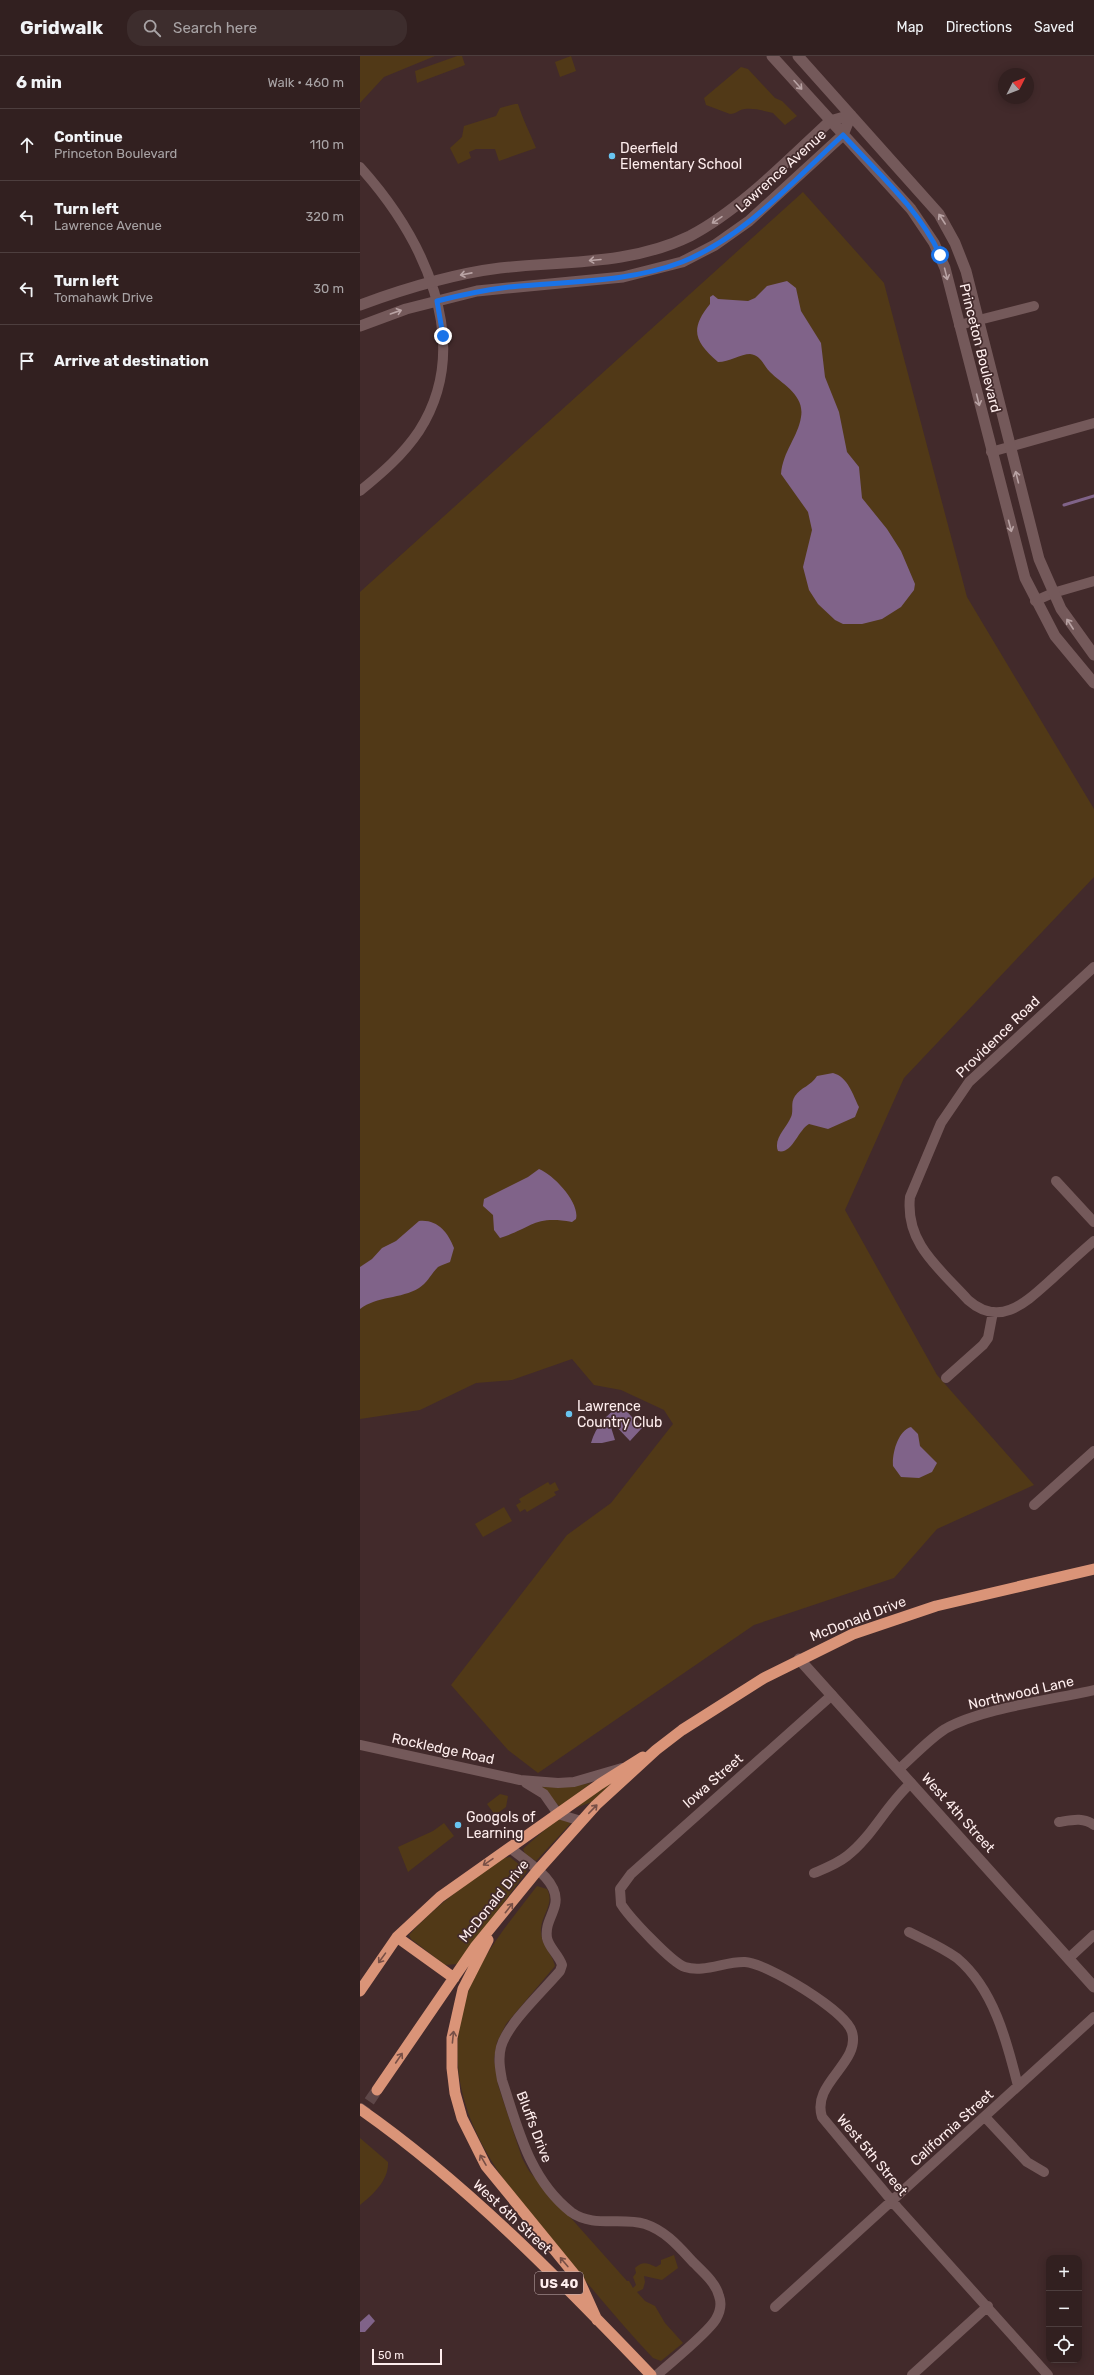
<!DOCTYPE html>
<meta charset="utf-8">
<style>
:root{--surface:#322020;--page:#3d2d2d;--text:#f1f3f6;--muted:#a8a3a5;--line:#4d3e3e}
body{margin:0;font-family:Rubik,sans-serif;background:var(--page);color:var(--text)}
.controls{position:absolute;right:12px;bottom:12px;display:grid;overflow:hidden;border-radius:8px;box-shadow:0 2px 10px #0003}
.controls button{width:36px;height:36px;display:grid;place-items:center;padding:0;border:0;border-bottom:1px solid var(--line);background:var(--surface);color:var(--text);font:20px sans-serif}
.compass{position:absolute;left:638px;top:12px;width:36px;height:36px;border-radius:50%;background:var(--surface);box-shadow:0 2px 10px #0003;rotate:48deg}
.scale{position:absolute;left:12px;bottom:10px;width:70px;box-sizing:border-box;padding-left:4px;border:2px solid #feeded;border-top:0;font-size:11px;line-height:14px;white-space:nowrap;color:#feeded;-webkit-text-stroke:3px #422a2b;paint-order:stroke}
.stop{position:absolute;width:12px;height:12px;margin:-9px;border:3px solid #1a73e8;border-radius:50%;background:#fff}
.stop.end{background:#1a73e8;border-color:#fff;box-shadow:0 1px 4px #0008}
.list{margin:0;padding:0;list-style:none}
h2{display:flex;justify-content:space-between;align-items:center;height:52px;margin:0;padding:0 16px;font-size:17px}
h2 small{font-size:13px;font-weight:400;color:var(--muted)}
.list li{display:grid;grid-template-columns:26px 1fr auto;gap:12px;align-items:center;box-sizing:border-box;height:72px;padding:0 16px;border-top:1px solid var(--line)}
.list b{display:block;font-size:15px;white-space:nowrap}
.list p{margin:0;font-size:13px;white-space:nowrap;color:var(--muted)}
.list em{font-size:13px;font-style:normal;color:var(--muted)}
.icon{flex:none;width:22px;height:22px;fill:none;stroke:currentColor;stroke-width:2;stroke-linecap:round;stroke-linejoin:round}
.map{position:relative;flex:none;width:734px;height:2319px;overflow:hidden}
header{display:flex;align-items:center;gap:24px;box-sizing:border-box;height:56px;padding:0 20px;background:var(--surface);border-bottom:1px solid var(--line)}
header strong{font-size:19px}
nav{display:flex;gap:22px;margin-inline-start:auto;font-size:14px}
.search{width:280px;height:36px;background:var(--page);display:flex;align-items:center;gap:10px;box-sizing:border-box;padding:0 14px;border-radius:16px;color:var(--muted);font-size:15px}
main{display:flex}
aside{flex:1;background:var(--surface)}
.map>svg:first-child{display:block}
.green{fill:#513917}
.water{fill:#806389}
.lines{fill:none;stroke-linecap:round;stroke-linejoin:round}
.stream{stroke:#806389;stroke-width:3}
.trunk-tunnel{stroke:#5e4748;stroke-width:11;stroke-dasharray:11 5.5;stroke-linecap:butt}
.minor{stroke:#74595a;stroke-width:10}
.tertiary{stroke:#74595a;stroke-width:11}
.trunk{stroke:#da9478;stroke-width:11}
.oneway{stroke:#b9a3a4}
.oneway2{stroke:#774f46}
.route{stroke:#1a73e8;stroke-width:5}
.poi-dot{fill:#68c4f0;stroke:#422a2b;stroke-width:1.5}
.labels{text-anchor:middle;dominant-baseline:central;stroke-width:3.5;stroke-linejoin:round;paint-order:stroke}
.shield{fill:#422a2b;stroke:#c6b2b3;stroke-width:1}
.shield-label{font-size:13px;font-weight:bold;fill:#feeded}
.poi-label{font-size:14px;fill:#feeded;stroke:#422a2b;text-anchor:start}
.street-label{font-size:14px;fill:#feeded;stroke:#422a2b}
</style>
<header>
<strong>Gridwalk</strong>
<div class="search"><svg class="icon" aria-label="search" viewBox="0 0 24 24"><circle cx="10" cy="10" r="6"/><path d="M15 15l6 6"/></svg>Search here</div>
<nav><a>Map</a><a>Directions</a><a>Saved</a></nav>
</header>
<main>
<aside>
<h2>6 min<small>Walk · 460 m</small></h2>
<ul class="list">
<li><svg class="icon" aria-label="ahead" viewBox="0 0 24 24"><path d="M12 20V5M6 11l6-6 6 6"/></svg><div><b>Continue</b><p>Princeton Boulevard</p></div><em>110 m</em></li>
<li><svg class="icon" aria-label="left" viewBox="0 0 24 24"><path d="M17 20v-9H6M10 6l-5 5 5 5"/></svg><div><b>Turn left</b><p>Lawrence Avenue</p></div><em>320 m</em></li>
<li><svg class="icon" aria-label="left" viewBox="0 0 24 24"><path d="M17 20v-9H6M10 6l-5 5 5 5"/></svg><div><b>Turn left</b><p>Tomahawk Drive</p></div><em>30 m</em></li>
<li><svg class="icon" aria-label="arrive" viewBox="0 0 24 24"><path d="M6 21V4h12l-3 4 3 4H6"/></svg><div><b>Arrive at destination</b></div></li>
</ul>
</aside>
<div class="map">
<svg width="734" height="2319" viewBox="0 0 734 2319">
<rect width="100%" height="100%" fill="#422a2b"/>
<path class="green" d="M 0,0 L 75,0 L 24,21 L 0,47 Z
M 97,0 L 102,0 L 105,9 L 57,27 L 55,15 Z
M 211,0 L 216,15 L 200,21 L 195,6 Z
M 381,11 L 388,13 L 415,42 L 422,45 L 437,60 L 425,69 L 413,57 C 404,55 395,52 385,53 C 380,53 376,58 370,58 L 346,49 L 344,42 Z
M 155,48 L 158,48 C 163,64 170,77 176,92 L 139,105 L 135,93 L 116,93 L 109,96 L 111,102 L 98,108 L 90,92 L 102,81 L 104,70 L 136,60 L 140,52 Z
M 443,136 L 524,227 L 607,541 L 734,753 L 734,821 L 544,1022 L 485,1154 L 577,1319 L 674,1429 L 577,1473 L 534,1522 L 394,1569 L 178,1717 L 148,1694 L 91,1629 L 207,1479 L 251,1447 L 313,1368 L 304,1354 L 261,1334 L 234,1329 L 212,1303 L 152,1324 L 116,1327 L 60,1354 L 0,1363 L 0,536 Z
M 188,1426 L 190,1429 L 195,1426 L 199,1434 L 194,1436 L 196,1439 L 167,1456 L 165,1453 L 160,1456 L 156,1449 L 161,1446 L 159,1443 Z
M 144,1451 L 152,1465 L 123,1481 L 115,1468 Z
M 262,1718 L 232,1746 L 215,1752 Z
M 231,1727 L 200,1751 L 180,1730 L 213,1730 Z
M 140,1738 L 148,1740 L 146,1751 L 135,1759 L 127,1748 Z
M 198,1762 L 211,1767 L 176,1805 L 165,1798 L 163,1793 Z
M 84,1767 L 94,1780 L 48,1816 L 38,1791 L 73,1775 Z
M 150,1801 L 167,1815 L 98,1908 L 85,1909 L 51,1883 L 49,1879 C 77,1848 110,1825 144,1802 Z
M 177,1830 L 187,1833 C 195,1847 182,1858 181,1872 C 180,1890 192,1896 195,1910 L 146,1968 L 137,1986 L 134,2003 L 138,2029 L 162,2102 L 169,2115 L 267,2225 L 269,2225 L 273,2232 L 276,2229 L 273,2221 L 276,2217 L 275,2212 C 283,2205 287,2207 296,2211 L 301,2208 L 301,2204 L 314,2199 L 318,2212 L 302,2224 L 284,2220 L 285,2226 L 283,2233 L 277,2236 L 285,2245 L 295,2250 L 305,2267 L 323,2287 L 301,2305 L 293,2302 C 262,2269 233,2234 204,2199 C 140,2124 72,2045 107,1939 C 121,1899 151,1864 177,1830 Z
M 0,2082 L 28,2106 C 29,2124 13,2139 0,2149 Z"/>
<path class="water" d="M 427,225 L 436,232 L 441,255 L 461,287 L 465,321 L 479,356 L 487,396 L 499,411 L 502,442 L 527,473 L 541,495 L 555,528 L 554,534 L 541,551 L 522,563 L 502,568 L 483,568 L 475,564 L 458,548 L 449,534 L 443,511 L 452,474 L 448,456 L 421,418 C 423,395 438,381 441,361 C 445,339 422,328 410,316 C 403,309 401,299 390,298 C 381,298 369,306 358,306 C 335,286 329,274 350,248 L 350,241 L 353,239 L 358,243 L 388,245 L 395,242 L 407,230 Z
M 473,1017 C 488,1021 493,1039 499,1051 L 495,1061 L 468,1073 L 449,1068 C 438,1074 432,1099 418,1095 C 413,1083 427,1071 431,1061 C 434,1054 430,1047 435,1040 C 441,1031 451,1030 457,1020 Z
M 179,1113 C 194,1119 220,1147 216,1163 L 212,1166 C 174,1159 172,1172 140,1182 L 134,1174 L 133,1159 L 123,1150 L 124,1143 L 168,1121 Z
M 59,1165 C 77,1163 88,1176 94,1192 L 90,1206 C 86,1208 81,1209 78,1211 C 71,1218 68,1226 59,1232 C 41,1243 17,1240 0,1253 L 0,1211 L 12,1203 L 22,1192 L 36,1185 Z
M 260,1348 L 282,1372 L 270,1385 L 251,1365 L 250,1368 L 255,1384 L 242,1387 L 231,1387 C 236,1369 247,1360 260,1348 Z
M 551,1371 L 558,1378 L 560,1390 L 577,1407 L 572,1416 L 559,1422 L 541,1421 L 533,1410 C 532,1397 538,1375 551,1371 Z
M 9,2258 L 15,2265 L 5,2276 L 0,2276 L 0,2266 Z"/>
<g class="lines">
<path class="stream" d="M 704,449 L 734,440"/>
<path class="trunk-tunnel" d="M 0,2059 L 17,2034"/>
<path class="minor" d="M 0,111 C 62,180 116,286 59,375 C 43,399 22,417 0,435
M 599,269 L 674,250
M 631,396 L 734,367
M 675,545 L 693,537 L 734,525
M 734,911 L 609,1026 L 581,1067 L 550,1141 C 545,1187 579,1212 608,1244 C 641,1273 667,1245 693,1222 C 706,1210 720,1197 734,1185
M 696,1125 L 734,1166
M 586,1322 L 623,1289 L 628,1282 L 633,1256
M 674,1449 L 734,1395
M 472,1639 L 271,1818 L 260,1833 L 261,1848 C 269,1861 312,1907 325,1911 C 344,1917 366,1905 385,1906 C 407,1907 486,1955 492,1976 C 501,2007 451,2027 462,2061 L 537,2151 L 688,2319
M 0,1689 L 160,1724 L 198,1727 L 214,1726 L 262,1712
M 539,1713 C 554,1700 568,1684 585,1673 C 622,1652 691,1644 734,1634
M 166,1727 L 184,1738 L 198,1758 L 221,1765
M 699,1766 C 712,1764 723,1761 734,1769
M 150,1792 C 166,1805 201,1825 195,1849 C 192,1861 185,1869 187,1882 C 189,1892 199,1899 202,1909 L 200,1915 C 184,1934 147,1968 141,1991 C 138,2002 140,2013 142,2024 C 158,2072 169,2123 211,2156 C 233,2172 261,2161 285,2168 C 306,2175 319,2191 334,2207 C 343,2216 356,2227 359,2240 C 362,2248 360,2256 356,2263 C 348,2277 310,2307 297,2319
M 454,1817 C 466,1812 477,1808 487,1800 C 512,1781 527,1748 551,1727
M 549,1876 C 565,1884 582,1891 597,1902 C 634,1933 647,1986 658,2030
M 709,1902 L 734,1879
M 625,2061 L 667,2106 L 684,2116
M 415,2251 L 734,1961
M 552,2319 L 628,2250"/>
<path class="tertiary" d="M 412,0 L 551,153 L 574,187 L 585,212 L 665,522 L 695,580 L 734,627
M 438,0 L 579,158 L 595,187 L 606,215 L 679,503 L 701,553 L 734,599
M 0,249 C 46,232 92,218 140,212 C 204,205 271,209 330,180 C 380,154 429,103 470,65 L 491,59
M 0,270 L 46,253 L 117,235 L 263,221 L 322,206 L 355,189 L 389,165 L 483,79 L 491,59
M 439,1603 L 734,1931"/>
<path class="trunk" d="M 37,1881 L 94,1922
M 128,1884 L 103,1933 L 92,1982 L 92,2012 L 95,2037 L 102,2062 L 126,2110 L 219,2224 L 237,2264
M 0,1935 L 37,1881 L 80,1841 L 240,1728 L 283,1701
M 17,2034 L 115,1891 L 177,1815 L 236,1749 L 296,1694 L 322,1674 L 404,1622 L 493,1578 L 576,1550 L 734,1513
M 0,2053 C 106,2127 202,2226 291,2319"/>
</g>
<defs><path id="oneway-shaft" d="M-6 0H5M1.5-3L5.5 0L1.5 3" fill="none" stroke-width="1.6" stroke-linecap="round" stroke-linejoin="round"/></defs>
<g class="oneway">
<use href="#oneway-shaft" transform="translate(438 29) rotate(48)"/>
<use href="#oneway-shaft" transform="translate(582 163) rotate(-123)"/>
<use href="#oneway-shaft" transform="translate(357 164) rotate(146)"/>
<use href="#oneway-shaft" transform="translate(235 204) rotate(175)"/>
<use href="#oneway-shaft" transform="translate(106 218) rotate(169)"/>
<use href="#oneway-shaft" transform="translate(586 218) rotate(76)"/>
<use href="#oneway-shaft" transform="translate(36 256) rotate(-19)"/>
<use href="#oneway-shaft" transform="translate(618 344) rotate(76)"/>
<use href="#oneway-shaft" transform="translate(657 421) rotate(-104)"/>
<use href="#oneway-shaft" transform="translate(650 470) rotate(75)"/>
<use href="#oneway-shaft" transform="translate(710 568) rotate(-123)"/>
</g>
<g class="oneway2">
<use href="#oneway-shaft" transform="translate(233 1753) rotate(-46)"/>
<use href="#oneway-shaft" transform="translate(128 1806) rotate(146)"/>
<use href="#oneway-shaft" transform="translate(149 1852) rotate(-52)"/>
<use href="#oneway-shaft" transform="translate(22 1902) rotate(126)"/>
<use href="#oneway-shaft" transform="translate(93 1981) rotate(-84)"/>
<use href="#oneway-shaft" transform="translate(39 2002) rotate(-56)"/>
<use href="#oneway-shaft" transform="translate(123 2104) rotate(-120)"/>
<use href="#oneway-shaft" transform="translate(204 2206) rotate(-130)"/>
</g>
<g class="lines">
<path class="route" d="M 83,280 L 77,245 C 101,239 124,234 149,231 C 206,225 267,227 322,206 C 385,181 434,124 483,79 C 517,116 559,153 580,199"/>
</g>
<g class="poi-dot">
<circle cx="252" cy="100" r="4"/>
<circle cx="209" cy="1358" r="4"/>
<circle cx="98" cy="1769" r="4"/>
</g>
<g class="labels">
<rect class="shield" x="175" y="2216" width="48" height="22" rx="3"/>
<g class="shield-label">
<text x="199" y="2227">US 40</text>
</g>
<g class="poi-label">
<text x="260" y="92">Deerfield<tspan x="260" dy="16">Elementary School</tspan></text>
<text x="217" y="1350">Lawrence<tspan x="217" dy="16">Country Club</tspan></text>
<text x="106" y="1761">Googols of<tspan x="106" dy="16">Learning</tspan></text>
</g>
<g class="street-label">
<text transform="translate(421 115) rotate(-42)">Lawrence Avenue</text>
<text transform="translate(620 292) rotate(76)">Princeton Boulevard</text>
<text transform="translate(638 981) rotate(-44)">Providence Road</text>
<text transform="translate(498 1563) rotate(-21)">McDonald Drive</text>
<text transform="translate(661 1637) rotate(-13)">Northwood Lane</text>
<text transform="translate(83 1693) rotate(12)">Rockledge Road</text>
<text transform="translate(353 1725) rotate(-41)">Iowa Street</text>
<text transform="translate(598 1757) rotate(48)">West 4th Street</text>
<text transform="translate(134 1845) rotate(-51)">McDonald Drive</text>
<text transform="translate(174 2071) rotate(69)">Bluffs Drive</text>
<text transform="translate(592 2072) rotate(-42)">California Street</text>
<text transform="translate(512 2099) rotate(50)">West 5th Street</text>
<text transform="translate(152 2161) rotate(43)">West 6th Street</text>
</g>
</g>
</svg>
<div class="controls">
<button>+</button>
<button>−</button>
<button><svg class="icon" aria-label="locate" viewBox="0 0 24 24"><circle cx="12" cy="12" r="6"/><path d="M12 2v4M12 18v4M2 12h4M18 12h4"/></svg></button>
</div>
<svg class="compass" viewBox="-18 -18 36 36"><path d="M0-13l5 13h-10z" fill="#e53935"/><path d="M0 13l5-13h-10z" fill="#a8a3a5"/></svg>
<div class="scale">50 m</div>
<div class="stop" style="left:580px;top:199px"></div>
<div class="stop end" style="left:83px;top:280px"></div>
</div>
</main>
